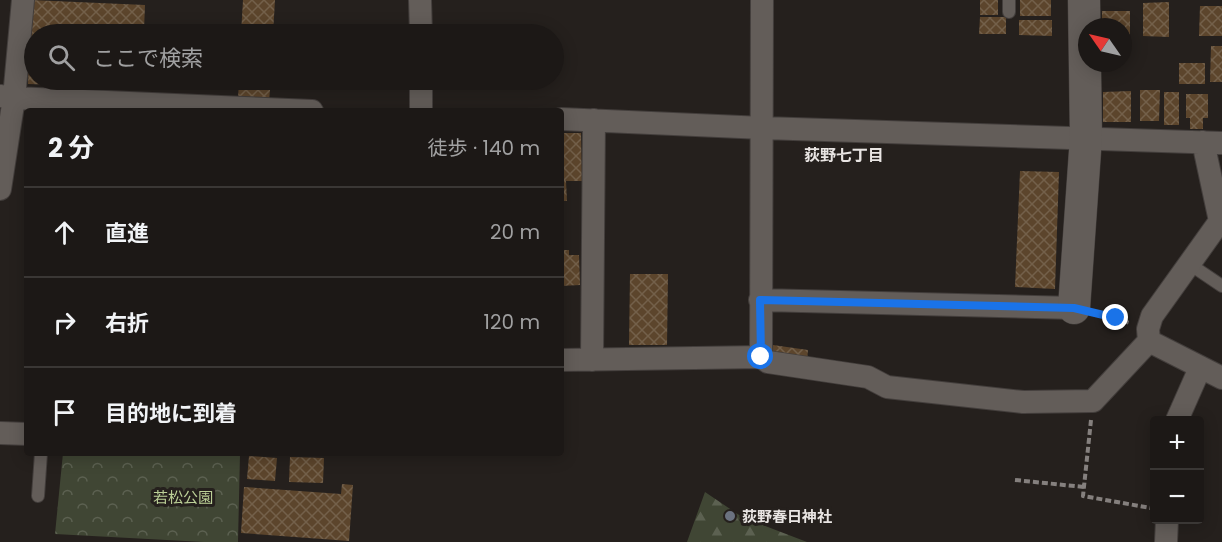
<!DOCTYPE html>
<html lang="ja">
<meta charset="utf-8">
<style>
:root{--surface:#1c1816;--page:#292523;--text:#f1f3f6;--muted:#a0a0a1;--line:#3a3735}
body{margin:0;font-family:Poppins,"Noto Sans JP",sans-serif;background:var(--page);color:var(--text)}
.controls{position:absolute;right:18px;bottom:18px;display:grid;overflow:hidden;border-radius:6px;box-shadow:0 3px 15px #0003}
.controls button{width:54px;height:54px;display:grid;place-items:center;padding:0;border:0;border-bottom:2px solid var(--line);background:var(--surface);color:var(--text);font:30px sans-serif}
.compass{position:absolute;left:1078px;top:18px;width:54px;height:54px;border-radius:50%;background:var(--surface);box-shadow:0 3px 15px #0003;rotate:304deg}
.stop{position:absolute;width:18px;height:18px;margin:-14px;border:4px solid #1a73e8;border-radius:50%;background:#fff}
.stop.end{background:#1a73e8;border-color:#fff;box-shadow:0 2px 6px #0008}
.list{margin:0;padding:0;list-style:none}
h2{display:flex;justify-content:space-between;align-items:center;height:78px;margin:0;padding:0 24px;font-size:26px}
h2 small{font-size:20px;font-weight:400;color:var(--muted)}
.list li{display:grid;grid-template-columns:39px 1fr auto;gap:18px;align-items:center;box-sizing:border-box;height:90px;padding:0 24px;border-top:2px solid var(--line)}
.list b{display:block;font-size:22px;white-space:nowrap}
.list em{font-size:20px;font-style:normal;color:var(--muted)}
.icon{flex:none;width:33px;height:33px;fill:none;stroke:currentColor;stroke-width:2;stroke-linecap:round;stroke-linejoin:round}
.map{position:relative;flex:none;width:1222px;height:542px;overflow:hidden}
.search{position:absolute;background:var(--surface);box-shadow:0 3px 15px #0003;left:24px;top:24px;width:540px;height:66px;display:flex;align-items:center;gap:15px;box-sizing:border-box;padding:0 21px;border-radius:33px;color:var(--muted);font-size:22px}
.panel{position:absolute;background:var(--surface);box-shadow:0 3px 15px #0003;left:24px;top:108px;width:540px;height:348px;border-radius:6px}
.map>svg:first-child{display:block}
.forest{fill:url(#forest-firs)}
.park{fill:url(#park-crowns)}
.building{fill:url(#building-cross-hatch)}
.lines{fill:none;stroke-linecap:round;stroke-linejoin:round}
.lane-casing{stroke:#433e3c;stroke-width:14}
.street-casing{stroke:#433e3c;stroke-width:24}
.secondary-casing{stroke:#433e3c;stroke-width:33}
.path{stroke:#85807e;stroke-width:4;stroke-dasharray:6 3;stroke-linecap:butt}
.lane{stroke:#635d59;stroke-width:12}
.street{stroke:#635d59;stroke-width:22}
.secondary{stroke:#635d59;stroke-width:32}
.route{stroke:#1a73e8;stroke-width:8}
.worship-dot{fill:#6b7280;stroke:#25201d;stroke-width:2}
.labels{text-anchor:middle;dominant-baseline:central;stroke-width:6;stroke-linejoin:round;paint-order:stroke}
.park-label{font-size:15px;fill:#bcd097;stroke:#25201d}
.poi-label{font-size:15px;font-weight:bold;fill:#e9e5e3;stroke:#25201d;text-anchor:start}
.neighbourhood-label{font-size:16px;font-weight:bold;fill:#e9e5e3;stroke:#25201d}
</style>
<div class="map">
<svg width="1222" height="542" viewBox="0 0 1222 542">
<defs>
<pattern id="forest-firs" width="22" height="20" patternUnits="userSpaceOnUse" patternTransform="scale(1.5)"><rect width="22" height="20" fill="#404634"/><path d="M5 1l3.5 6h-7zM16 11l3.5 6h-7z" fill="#5c6151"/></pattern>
<pattern id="park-crowns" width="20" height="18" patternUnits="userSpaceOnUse" patternTransform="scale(1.5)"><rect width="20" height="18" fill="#404634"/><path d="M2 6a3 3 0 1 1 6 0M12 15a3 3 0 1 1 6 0" fill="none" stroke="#5c6151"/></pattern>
<pattern id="building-cross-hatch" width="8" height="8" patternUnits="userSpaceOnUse" patternTransform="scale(1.5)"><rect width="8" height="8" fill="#5c452c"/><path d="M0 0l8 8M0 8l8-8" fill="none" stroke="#73604a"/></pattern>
</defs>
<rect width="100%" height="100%" fill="#25201d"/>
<path class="forest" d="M 705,492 L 742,517 L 807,542 L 687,542 Z"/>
<path class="park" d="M 63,453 L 240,454 L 238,542 L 204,542 L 55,534 Z"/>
<path class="building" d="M 31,0 L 145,5 L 144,30 L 181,32 L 180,34 L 34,34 L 34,80 L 177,80 L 176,89 L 28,84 Z
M 243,0 L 275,0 L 273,34 L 241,34 Z
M 980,0 L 998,0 L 998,15 L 980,15 Z
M 1020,0 L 1051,0 L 1051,16 L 1020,16 Z
M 1169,2 L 1169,37 L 1143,36 L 1143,3 Z
M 1200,6 L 1222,6 L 1222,36 L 1199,36 Z
M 1102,11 L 1130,11 L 1130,39 L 1123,39 L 1123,27 L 1102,27 Z
M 980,17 L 1006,17 L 1006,34 L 979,34 Z
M 1019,20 L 1052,20 L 1052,36 L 1019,35 Z
M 1211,46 L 1222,46 L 1222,82 L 1210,82 Z
M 1179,63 L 1205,63 L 1205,84 L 1179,84 Z
M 239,80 L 271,80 L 269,101 L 238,99 Z
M 1140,90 L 1160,90 L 1159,121 L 1140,121 Z
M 1131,91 L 1131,122 L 1103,122 L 1103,92 Z
M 1164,92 L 1179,92 L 1179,125 L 1164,125 Z
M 1186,94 L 1208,94 L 1208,118 L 1203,118 L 1203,129 L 1190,129 L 1190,118 L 1186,118 Z
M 561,133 L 581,133 L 582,181 L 566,181 L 567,201 L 561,201 Z
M 1020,171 L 1059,172 L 1055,289 L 1015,287 Z
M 561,250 L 569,250 L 569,255 L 579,255 L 580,285 L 561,286 Z
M 630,274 L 668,274 L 667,345 L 629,345 Z
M 773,345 L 808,350 L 807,361 L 771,357 Z
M 249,456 L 277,458 L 275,481 L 247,479 Z
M 290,457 L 324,458 L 323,483 L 289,482 Z
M 342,484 L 353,485 L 349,541 L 241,533 L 244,487 L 341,494 Z"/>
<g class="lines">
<defs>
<path id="lane" d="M 1009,12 L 1009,0
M 1188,263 L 1222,286
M 38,496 L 41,453"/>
<path id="street" d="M 420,0 L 421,34
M 421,80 L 421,111
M 0,96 L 14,98 L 312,111
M 561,119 L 763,128 L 1222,143
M 1203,142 L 1220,221 L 1152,316 L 1148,329 L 1149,341 L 1222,378
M 0,189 L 14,98 L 23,0
M 760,300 L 1074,308
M 761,357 L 768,362 L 868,377 L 887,387 L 1023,402 L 1093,401 L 1149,341
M 561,360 L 761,357 L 762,0
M 592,360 L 594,120
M 1177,420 L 1200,368
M 0,433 L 27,434
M 1166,542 L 1167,520"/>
<path id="secondary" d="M 1074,308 L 1086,137 L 1084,0"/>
</defs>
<use href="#lane" class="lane-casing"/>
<use href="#street" class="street-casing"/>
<use href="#secondary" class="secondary-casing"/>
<path class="path" d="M 1097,313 L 1130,323
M 1091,420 L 1083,496 L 1151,508
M 1015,480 L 1084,487"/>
<use href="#lane" class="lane"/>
<use href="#street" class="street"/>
<use href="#secondary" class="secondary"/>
</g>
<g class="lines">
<path class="route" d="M 761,357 L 760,300 L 1074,308 L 1116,318"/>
</g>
<circle class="worship-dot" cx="730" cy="516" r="6"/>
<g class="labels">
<g class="park-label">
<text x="183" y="497">若松公園</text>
</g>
<g class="poi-label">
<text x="742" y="516">荻野春日神社</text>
</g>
<g class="neighbourhood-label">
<text x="844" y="155">荻野七丁目</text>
</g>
</g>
</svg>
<div class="controls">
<button>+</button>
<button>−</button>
</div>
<svg class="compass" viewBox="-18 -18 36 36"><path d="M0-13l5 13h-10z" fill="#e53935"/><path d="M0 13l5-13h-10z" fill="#a0a0a1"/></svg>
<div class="stop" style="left:761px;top:357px"></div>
<div class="stop end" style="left:1116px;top:318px"></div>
<div class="search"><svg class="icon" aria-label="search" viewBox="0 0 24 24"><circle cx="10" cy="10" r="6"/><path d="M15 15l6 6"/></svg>ここで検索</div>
<section class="panel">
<h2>2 分<small>徒歩 · 140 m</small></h2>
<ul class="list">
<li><svg class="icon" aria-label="ahead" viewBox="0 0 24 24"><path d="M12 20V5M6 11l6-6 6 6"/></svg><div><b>直進</b></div><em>20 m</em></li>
<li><svg class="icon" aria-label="right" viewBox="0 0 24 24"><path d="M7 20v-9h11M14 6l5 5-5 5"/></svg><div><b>右折</b></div><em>120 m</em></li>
<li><svg class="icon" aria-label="arrive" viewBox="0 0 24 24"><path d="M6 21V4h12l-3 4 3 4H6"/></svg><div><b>目的地に到着</b></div></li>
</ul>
</section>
</div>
